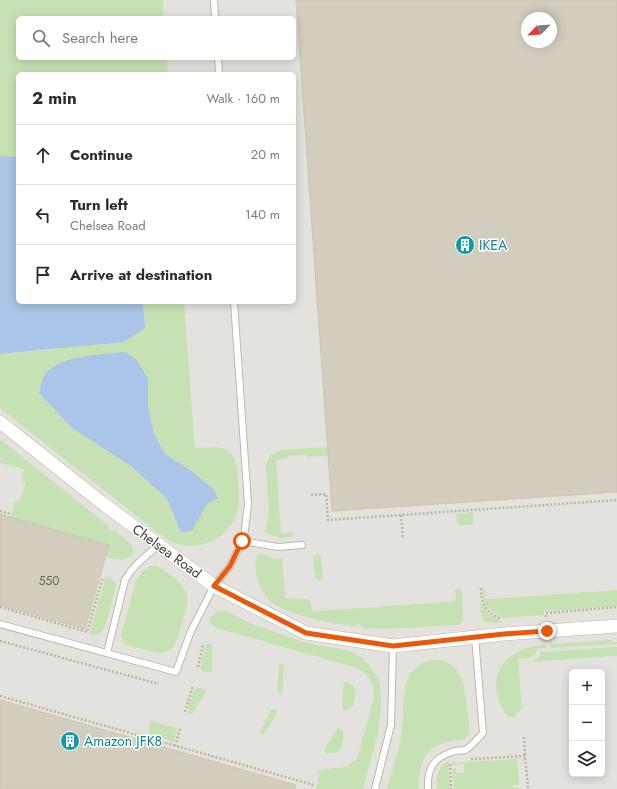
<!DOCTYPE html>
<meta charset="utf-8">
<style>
:root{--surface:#fff;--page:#f7f7f7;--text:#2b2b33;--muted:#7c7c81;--line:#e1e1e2}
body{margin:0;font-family:Jost,sans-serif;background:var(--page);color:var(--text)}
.controls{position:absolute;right:12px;bottom:12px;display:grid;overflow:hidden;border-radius:6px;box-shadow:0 2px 10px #0003}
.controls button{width:36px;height:36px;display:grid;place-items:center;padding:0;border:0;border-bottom:1px solid var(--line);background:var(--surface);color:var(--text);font:20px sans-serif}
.compass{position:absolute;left:521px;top:12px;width:36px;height:36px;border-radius:50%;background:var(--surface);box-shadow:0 2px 10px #0003;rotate:245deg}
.stop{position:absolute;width:12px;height:12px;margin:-9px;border:3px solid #ea580c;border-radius:50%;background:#fff}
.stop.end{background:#ea580c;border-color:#fff;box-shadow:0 1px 4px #0008}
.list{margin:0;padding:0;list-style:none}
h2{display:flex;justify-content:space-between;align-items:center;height:52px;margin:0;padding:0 16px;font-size:17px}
h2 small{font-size:13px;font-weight:400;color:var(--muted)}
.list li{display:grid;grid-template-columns:26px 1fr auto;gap:12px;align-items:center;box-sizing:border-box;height:60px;padding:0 16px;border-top:1px solid var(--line)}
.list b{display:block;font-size:15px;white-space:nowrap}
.list p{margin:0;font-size:13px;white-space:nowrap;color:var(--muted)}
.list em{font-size:13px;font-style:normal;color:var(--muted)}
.icon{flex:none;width:22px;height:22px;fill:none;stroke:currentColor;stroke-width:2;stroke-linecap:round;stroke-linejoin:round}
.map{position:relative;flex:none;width:617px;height:789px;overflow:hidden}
.search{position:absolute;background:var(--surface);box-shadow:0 2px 10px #0003;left:16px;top:16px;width:280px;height:44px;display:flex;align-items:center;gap:10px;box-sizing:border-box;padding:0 14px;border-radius:6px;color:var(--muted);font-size:15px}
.panel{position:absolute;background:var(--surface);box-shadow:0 2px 10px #0003;left:16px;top:72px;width:280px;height:232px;border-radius:6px}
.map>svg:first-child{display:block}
.industrial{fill:#e4e2dc;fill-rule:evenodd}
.green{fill:#c6e2b4;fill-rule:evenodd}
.parking{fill:#e3e2df;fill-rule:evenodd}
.water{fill:#aac5e8}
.building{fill:#d2cdbe;stroke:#ccc6b2;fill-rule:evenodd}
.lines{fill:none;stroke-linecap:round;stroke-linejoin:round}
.service-casing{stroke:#bcb9ab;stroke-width:8}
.minor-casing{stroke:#bcb9ab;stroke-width:14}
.path{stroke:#bcb69e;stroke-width:2.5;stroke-dasharray:2 2;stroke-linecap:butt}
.service{stroke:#fff;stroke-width:6}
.minor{stroke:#fff;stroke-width:13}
.route{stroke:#ea580c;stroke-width:5}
.labels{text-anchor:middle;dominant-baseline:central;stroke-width:3;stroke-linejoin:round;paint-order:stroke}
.number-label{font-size:12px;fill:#686459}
.culture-label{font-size:14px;fill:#0d838f;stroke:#fff;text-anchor:start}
.street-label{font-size:14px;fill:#444137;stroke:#fff}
</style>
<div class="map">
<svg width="617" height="789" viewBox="0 0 617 789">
<rect width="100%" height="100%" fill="#f2f0e7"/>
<path class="industrial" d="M 0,0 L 617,0 L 617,789 L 0,789 ZM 18,18 L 294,18 L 294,58 L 18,58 ZM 527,18 L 551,18 L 551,42 L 527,42 ZM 18,74 L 294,74 L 294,302 L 18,302 ZM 572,672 L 602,672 L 602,774 L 572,774 Z"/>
<path class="green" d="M 0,0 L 163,0 L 164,18 L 18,18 L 18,58 L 167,58 L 168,74 L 18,74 L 18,157 L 0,156 Z
M 143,302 L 184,302 L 195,448 C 210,448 227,442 235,460 C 238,469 240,500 238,509 C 229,541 195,556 166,539 L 0,408 L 0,354 L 52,350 L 145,328 ZM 45,373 L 148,379 L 148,406 L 154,434 L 165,454 L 190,470 L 214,489 L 218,497 L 207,504 L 192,531 L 181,531 L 167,499 L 131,466 L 72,428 L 39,393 Z
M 0,439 L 110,527 L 108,529 L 112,532 L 114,530 L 131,544 L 134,551 C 128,562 116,560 106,557 L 109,545 L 10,517 L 15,501 L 20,500 L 25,483 L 21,482 L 21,479 L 11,466 L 0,463 Z
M 328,447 L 328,456 L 306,457 L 306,455 L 289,456 L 287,459 L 276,460 L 281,533 L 291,532 L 294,533 L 294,535 C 287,542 274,536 266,533 L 269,512 L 266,467 L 267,461 L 271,455 L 281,450 Z
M 473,512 L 473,525 L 458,525 L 456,514 Z
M 258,553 L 275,559 L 282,558 L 285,597 L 309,599 L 311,601 L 312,611 L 456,601 L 455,590 L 459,588 L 462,591 L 463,620 L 460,624 L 456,625 L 386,629 L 362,628 L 362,625 L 357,624 L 357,627 C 333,623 286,616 269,600 C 263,594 259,585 257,578 C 255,569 255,562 258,553 Z
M 317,554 L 321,555 L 321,557 L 323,577 L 320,580 L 317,580 L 315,578 L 313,557 Z
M 150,566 L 158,566 L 161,568 C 173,577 186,584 188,600 C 185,611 179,640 172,648 C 168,652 163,653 158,653 L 127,645 L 123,642 L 121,635 L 136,581 L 143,570 Z
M 106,576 L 113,580 L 116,584 C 115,592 106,628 101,633 C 97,636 94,635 89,634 Z
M 483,586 L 485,589 L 486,599 L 617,590 L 617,606 L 544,611 L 544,615 L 502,618 L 492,611 L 486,605 L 484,601 Z
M 480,601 L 489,614 L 502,622 L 489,623 L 483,621 L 481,616 Z
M 218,611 L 226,611 L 252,624 L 306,643 L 350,651 L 362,658 L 371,668 L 378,678 L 380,687 L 381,710 L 378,733 L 363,789 L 316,789 L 319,770 L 355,760 L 357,758 L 373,701 C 374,696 373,692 371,688 C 368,674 364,671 350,666 L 216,628 L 211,624 L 209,620 L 213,614 Z
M 612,640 L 613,642 L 617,642 L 617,644 L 550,648 L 550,644 Z
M 211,643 L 213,647 L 212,670 L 209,673 L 201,670 L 201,664 L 206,644 Z
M 546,644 L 546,648 L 537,649 L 536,653 L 530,658 L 518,659 L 522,708 L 519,712 L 515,714 L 515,718 L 507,716 C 491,693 491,665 518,652 C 527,647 537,646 546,644 Z
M 617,647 L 617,656 L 531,662 L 540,656 L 540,652 Z
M 430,660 C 460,657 465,685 467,708 C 468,716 469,725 469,733 L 465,739 C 458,741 450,740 443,743 C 422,750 418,769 419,789 L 387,789 C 392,769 400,749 402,729 C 405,711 401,691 410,674 C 415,667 422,663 430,660 Z
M 279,664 L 283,664 L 284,666 L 283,692 L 282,693 L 279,693 L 277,690 Z
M 345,682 L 353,685 L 356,691 C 356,701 355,707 345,711 L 342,707 L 343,684 Z
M 197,687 L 205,689 L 206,692 L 193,714 L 188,714 C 188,705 191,694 197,687 Z
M 274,708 L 277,710 L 277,713 L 265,733 L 263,735 L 260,731 L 271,710 Z
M 151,721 L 177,728 L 174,742 L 149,734 L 149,722 Z
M 339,728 L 342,730 C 346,738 344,748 336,753 L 327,753 L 324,750 L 337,729 Z
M 517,759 L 519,785 L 513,785 L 513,788 L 519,788 L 519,789 L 454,789 L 452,769 L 456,768 L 456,773 L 464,773 L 464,764 L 452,765 L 452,763 Z
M 448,761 L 450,789 L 437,789 C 436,777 437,768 448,761 Z"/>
<path class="parking" d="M 163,0 L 204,0 L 205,18 L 164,18 Z
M 167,58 L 208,58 L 209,74 L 168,74 Z
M 184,302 L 225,302 L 236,446 L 195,448 Z
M 306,455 L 309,495 L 311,497 L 322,496 L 324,529 L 312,531 L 312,535 L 315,537 L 332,535 L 332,522 L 406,517 L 406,526 L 409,530 L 412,528 L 411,517 L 456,514 L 457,525 L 459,526 L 473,525 L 473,512 L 571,505 L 572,515 L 573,518 L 576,518 L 579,516 L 578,505 L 617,502 L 617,590 L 584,592 L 583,581 L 581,579 L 577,581 L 578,593 L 486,599 L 485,589 L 481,586 L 479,589 L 480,608 L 462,609 L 462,591 L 459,588 L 455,590 L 456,601 L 390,606 L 384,606 L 383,595 L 380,593 L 377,595 L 378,607 L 312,611 L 311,601 L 309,599 L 285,598 L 281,538 L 291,537 L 294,535 L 294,533 L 291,532 L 281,533 L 276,460 L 287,459 L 289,456 ZM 317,554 L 320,555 L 321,557 L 323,577 L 321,580 L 317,580 L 315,578 L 313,557 Z
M 0,463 L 24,469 L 21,480 L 25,483 L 20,500 L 15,501 L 12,511 L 0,508 Z
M 210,623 L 216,628 L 350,666 L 358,669 L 366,674 L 372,683 L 374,692 L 373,701 L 358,755 L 355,760 L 346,767 L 319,770 L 318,783 L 260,766 L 260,754 L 258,750 L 254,752 L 253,764 L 181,743 L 182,732 L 180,729 L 151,721 L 149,722 L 148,734 L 96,719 L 97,707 L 95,704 L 91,705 L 90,718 L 24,699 L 25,686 L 23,684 L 16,683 L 15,684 L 14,696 L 0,692 L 0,645 L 154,689 L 149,700 L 152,704 L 157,702 L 161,699 L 164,692 L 181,697 L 180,703 L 182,710 L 186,713 L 192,714 L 206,692 L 205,689 L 197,687 L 201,670 L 209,673 L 212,670 L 212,645 L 211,643 L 206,644 ZM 279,664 L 282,664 L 284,666 L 283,691 L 282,693 L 279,693 L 277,690 ZM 345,682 L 353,685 L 356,691 L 353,705 L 351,709 L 345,711 L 342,707 L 343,686 ZM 274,708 L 277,710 L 277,713 L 265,733 L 263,735 L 260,733 L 260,730 L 271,710 ZM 339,728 L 342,730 L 344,735 L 342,747 L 336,753 L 327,753 L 324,751 L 324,749 L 336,729 Z
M 617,656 L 617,776 L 599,777 L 600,789 L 544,789 L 543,779 L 531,780 L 529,754 L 518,754 L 515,718 L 522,716 L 525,713 L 526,708 L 522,663 ZM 572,672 L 602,672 L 602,774 L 572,774 Z"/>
<path class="water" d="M 0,156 L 18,157 L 18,302 L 143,302 L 145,328 L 124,342 L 0,354 Z
M 125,352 L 137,360 L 148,379 L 148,406 L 154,434 L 165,454 L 190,470 L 214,489 L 218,498 L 207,504 L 192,531 L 181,532 L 167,499 L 131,466 L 72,428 L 39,393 C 41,387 42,376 47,372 C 67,354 100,355 125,352 Z"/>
<path class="building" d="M 296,0 L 617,0 L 617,492 L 332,511 ZM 527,18 L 551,18 L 551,42 L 527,42 Z
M 0,514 L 109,545 L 85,629 L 0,605 Z
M 0,700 L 296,785 L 295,789 L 0,789 Z"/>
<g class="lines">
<defs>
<path id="service" d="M 214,0 L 215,18
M 218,58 L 219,74
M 242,541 L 278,547 L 302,545
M 0,624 L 176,672 L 191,631 L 214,586 L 230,566 L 244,537 L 248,504 L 234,302
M 107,653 L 125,580 C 133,565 146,556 159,545
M 375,789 L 391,725 L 393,646
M 428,789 C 427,769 433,758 452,752 C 456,750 461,751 465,750 C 471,747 478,738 483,733 L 475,637"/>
<path id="minor" d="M 0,422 L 101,502 L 214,586 L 306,633 L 393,646 L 504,634 L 617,626"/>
</defs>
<use href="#service" class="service-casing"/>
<use href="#minor" class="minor-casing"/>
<path class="path" d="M 311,495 L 326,494 L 328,520 L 617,500
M 0,511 L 10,514
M 401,515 L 403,539
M 481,588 C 481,604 486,612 501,619
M 0,607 L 87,632 L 103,577
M 546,617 L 546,613 L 617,607
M 0,641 L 159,684
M 198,667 L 203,645
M 0,696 L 314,785
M 185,712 L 193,686
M 524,737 L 525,756
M 175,746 L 180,729
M 471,759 L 525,756 L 528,788
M 450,764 L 451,789"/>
<use href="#service" class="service"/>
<use href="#minor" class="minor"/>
</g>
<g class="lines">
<path class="route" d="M 242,541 L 230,566 L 214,586 L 306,633 L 393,646 L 504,634 L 547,631"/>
</g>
<defs>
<symbol id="building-disc" viewBox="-11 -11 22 22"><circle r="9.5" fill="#0f9aa8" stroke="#fff"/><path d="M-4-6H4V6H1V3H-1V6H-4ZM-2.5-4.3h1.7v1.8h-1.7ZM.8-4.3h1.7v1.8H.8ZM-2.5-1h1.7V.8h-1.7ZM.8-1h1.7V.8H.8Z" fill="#fff"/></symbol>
</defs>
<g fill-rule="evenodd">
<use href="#building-disc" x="454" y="234" width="22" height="22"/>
<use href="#building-disc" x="59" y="730" width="22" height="22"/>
</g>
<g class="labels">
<g class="number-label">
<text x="49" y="581">550</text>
</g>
<g class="culture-label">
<text x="479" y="245">IKEA</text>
<text x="84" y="741">Amazon JFK8</text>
</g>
<g class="street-label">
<text transform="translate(167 551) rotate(36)">Chelsea Road</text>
</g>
</g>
</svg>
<div class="controls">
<button>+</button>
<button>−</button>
<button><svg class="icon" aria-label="layers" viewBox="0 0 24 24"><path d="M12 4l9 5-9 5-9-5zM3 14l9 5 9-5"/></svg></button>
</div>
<svg class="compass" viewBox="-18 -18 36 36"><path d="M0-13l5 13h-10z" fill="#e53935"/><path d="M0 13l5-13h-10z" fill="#7c7c81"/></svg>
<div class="stop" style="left:242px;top:541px"></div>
<div class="stop end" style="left:547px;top:631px"></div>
<div class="search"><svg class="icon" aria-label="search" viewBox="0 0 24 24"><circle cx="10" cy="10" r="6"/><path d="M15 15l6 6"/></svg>Search here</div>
<section class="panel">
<h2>2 min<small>Walk · 160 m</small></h2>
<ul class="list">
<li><svg class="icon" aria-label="ahead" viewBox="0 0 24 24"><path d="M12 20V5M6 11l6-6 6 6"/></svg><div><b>Continue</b></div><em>20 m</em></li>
<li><svg class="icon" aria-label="left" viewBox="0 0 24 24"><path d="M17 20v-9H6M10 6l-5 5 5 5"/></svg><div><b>Turn left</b><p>Chelsea Road</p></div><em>140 m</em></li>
<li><svg class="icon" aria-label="arrive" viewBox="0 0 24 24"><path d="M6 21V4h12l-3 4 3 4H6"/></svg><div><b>Arrive at destination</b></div></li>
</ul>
</section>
</div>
